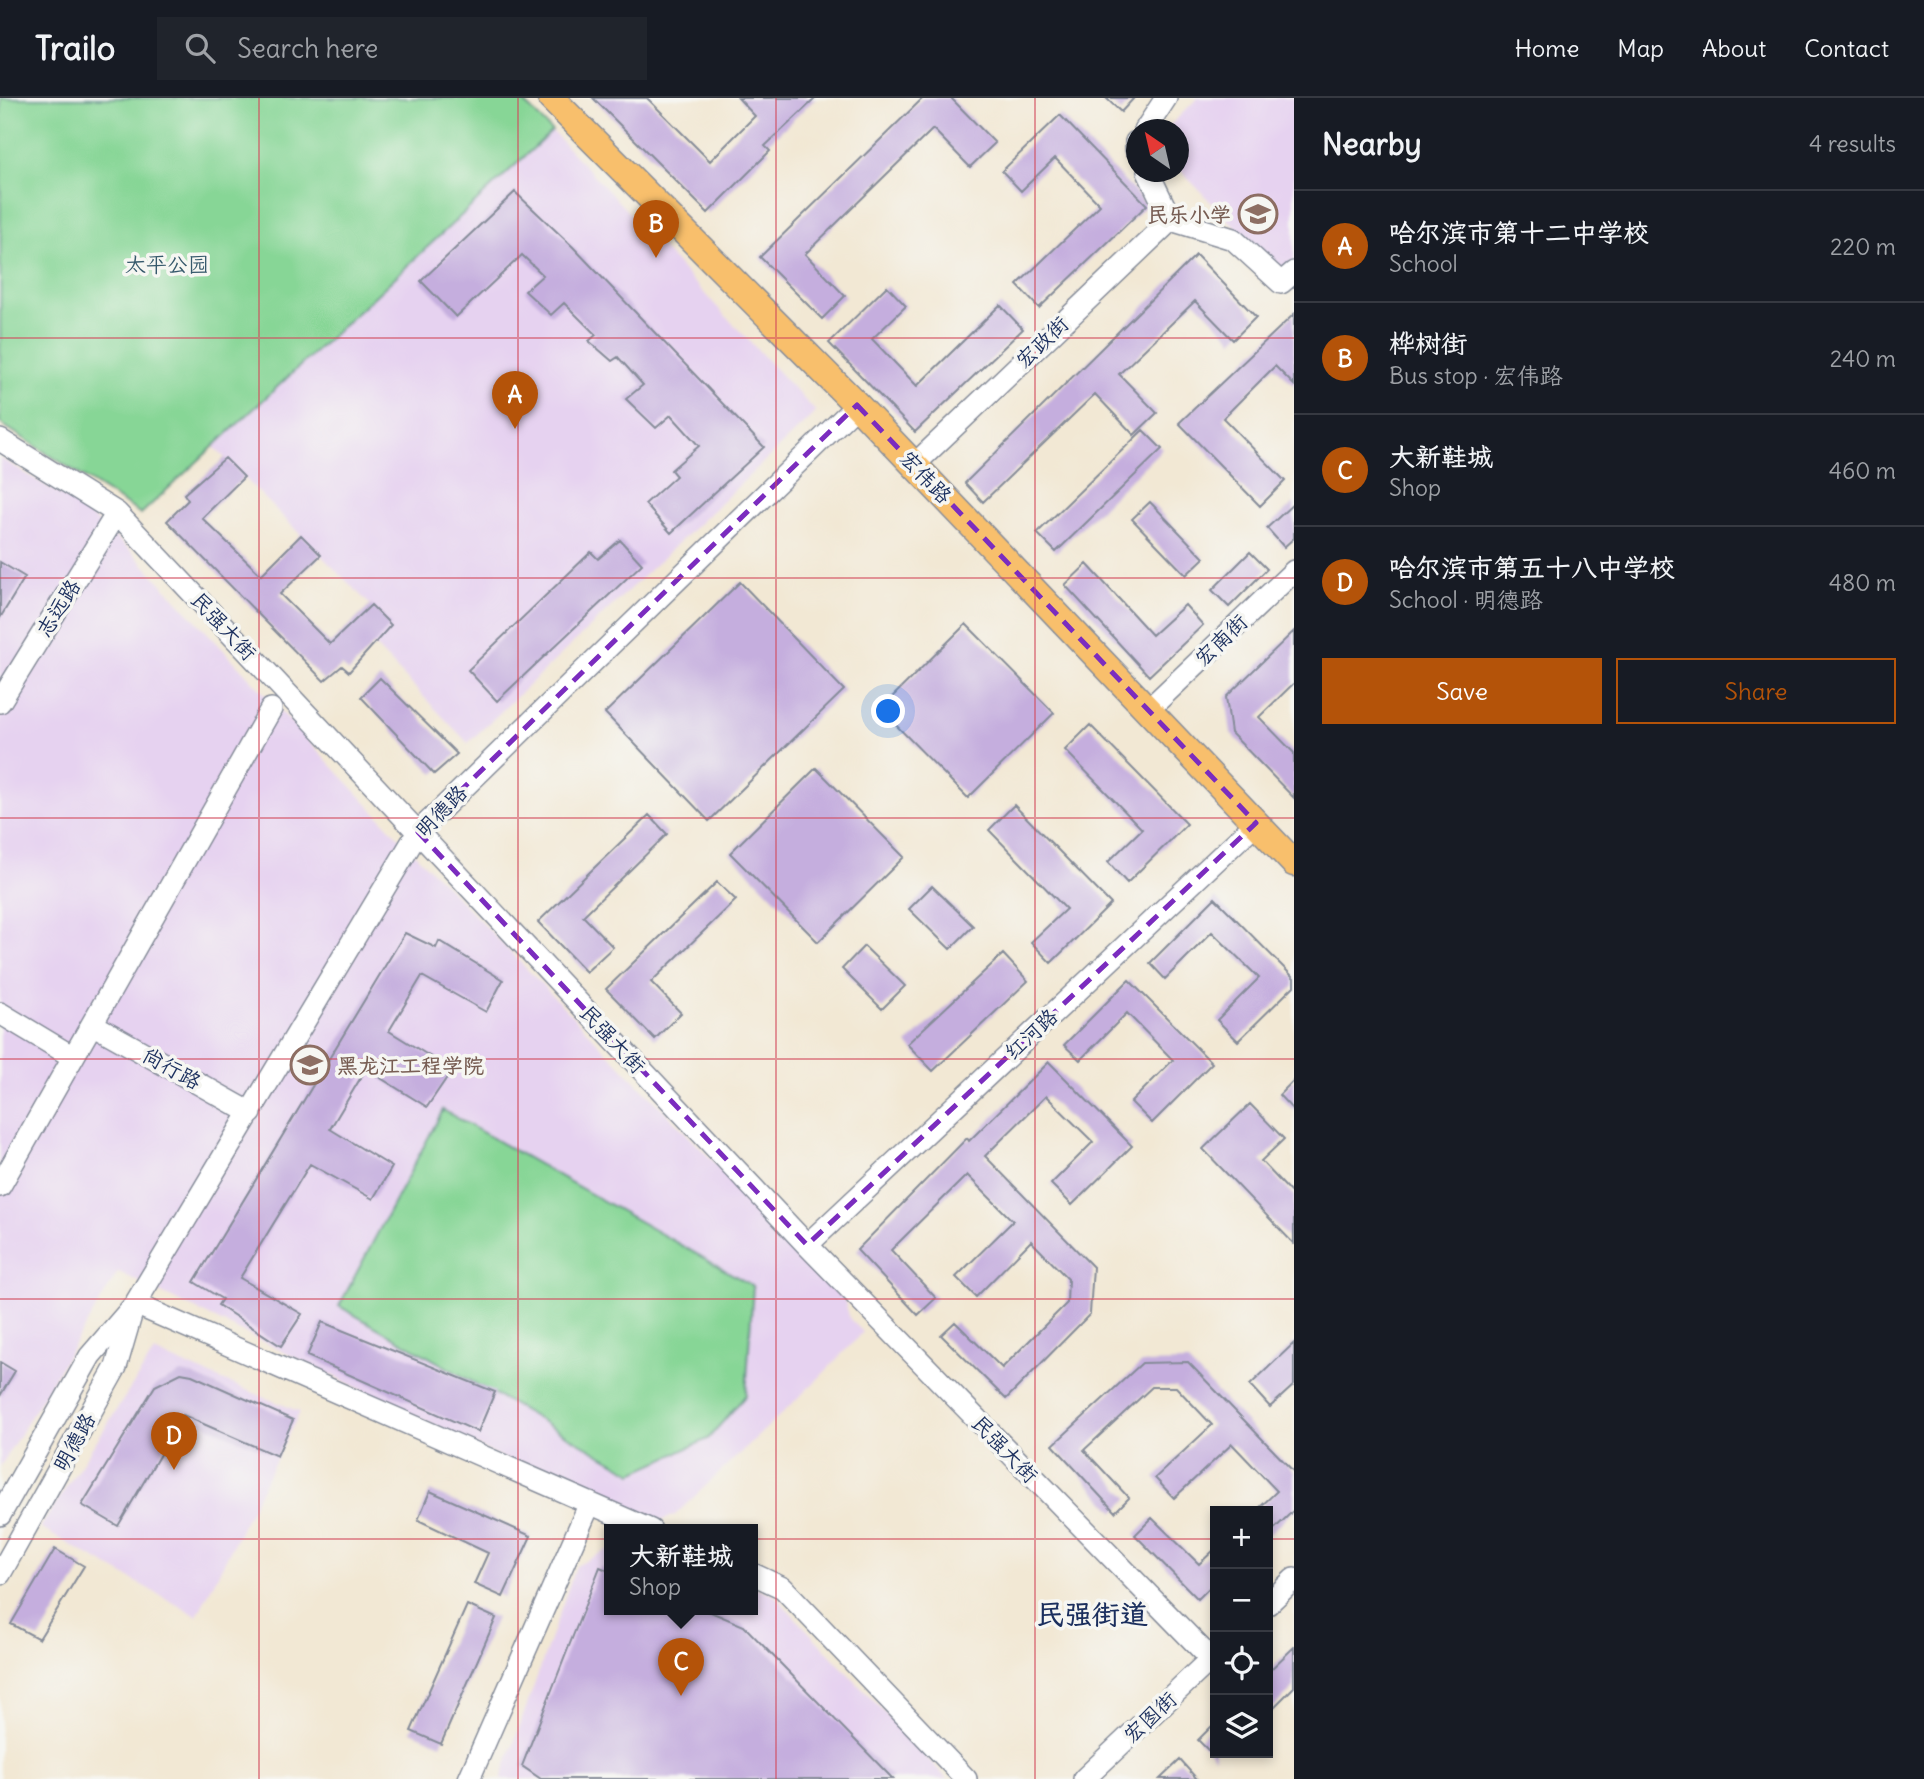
<!DOCTYPE html>
<meta charset="utf-8">
<style>
:root{--surface:#171b24;--page:#20242c;--text:#f1f3f6;--muted:#9ea1a6;--line:#363941;--accent:#b45309}
body{margin:0;font-family:Delius,"LXGW WenKai TC",sans-serif;background:var(--page);color:var(--text)}
.controls{position:absolute;right:21px;bottom:21px;display:grid;overflow:hidden;border-radius:0px;box-shadow:0 4px 10px #0003}
.controls button{width:63px;height:63px;display:grid;place-items:center;padding:0;border:0;border-bottom:2px solid var(--line);background:var(--surface);color:var(--text);font:35px sans-serif}
.compass{position:absolute;left:1126px;top:21px;width:63px;height:63px;border-radius:50%;background:var(--surface);box-shadow:0 4px 10px #0003;rotate:326deg}
.you{position:absolute;left:889px;top:614px;width:24px;height:24px;margin:-18px;border:5px solid #fff;border-radius:50%;background:#1a73e8;box-shadow:0 0 0 10px #1a73e833}
.badge{display:grid;place-items:center;width:46px;height:46px;border-radius:50%;background:var(--accent);color:#fff;font-size:23px;font-weight:700}
.pin{position:absolute;translate:-50% -58px;filter:drop-shadow(0 2px 4px #0008)}
.pin::after{content:'';position:absolute;top:37px;width:24px;height:21px;background:inherit;clip-path:polygon(0 0,100% 0,50% 100%)}
.popup{position:absolute;left:604px;top:1426px;width:154px;height:91px;box-sizing:border-box;display:grid;place-content:center;border-radius:0px;background:var(--surface);filter:drop-shadow(0 2px 5px #0005);font-size:23px;white-space:nowrap;color:var(--muted)}
.popup b{font-size:26px;color:var(--text)}
.popup::after{content:'';position:absolute;left:50%;top:100%;margin-left:-14px;border:14px solid transparent;border-top-color:var(--surface)}
.list{margin:0;padding:0;list-style:none}
h2{display:flex;justify-content:space-between;align-items:center;height:91px;margin:0;padding:0 28px;font-size:30px}
h2 small{font-size:23px;font-weight:400;color:var(--muted)}
.list li{display:grid;grid-template-columns:46px 1fr auto;gap:21px;align-items:center;box-sizing:border-box;height:112px;padding:0 28px;border-top:2px solid var(--line)}
.list b{display:block;font-size:26px;white-space:nowrap}
.list p{margin:0;font-size:23px;white-space:nowrap;color:var(--muted)}
.list em{font-size:23px;font-style:normal;color:var(--muted)}
.actions{display:flex;gap:14px;padding:21px 28px}
.actions a{flex:1;padding:16px 0;border:2px solid var(--accent);border-radius:0px;text-align:center;font-size:24px;color:var(--accent)}
.actions .main{background:var(--accent);color:#fff}
.icon{flex:none;width:38px;height:38px;fill:none;stroke:currentColor;stroke-width:2;stroke-linecap:round;stroke-linejoin:round}
.map{position:relative;flex:none;width:1294px;height:1681px;overflow:hidden}
header{display:flex;align-items:center;gap:42px;box-sizing:border-box;height:98px;padding:0 35px;background:var(--surface);border-bottom:2px solid var(--line)}
header strong{font-size:33px}
nav{display:flex;gap:38px;margin-inline-start:auto;font-size:24px}
.search{width:490px;height:63px;background:var(--page);display:flex;align-items:center;gap:18px;box-sizing:border-box;padding:0 24px;border-radius:0px;color:var(--muted);font-size:26px}
main{display:flex}
aside{flex:1;background:var(--surface)}
.map>svg:first-child{display:block}
.built{fill:#e6d2f0}
.green{fill:#87d696;stroke:#51827a;stroke-width:2}
.building{fill:#c5aede}
.lines{fill:none;stroke-linecap:round;stroke-linejoin:round}
.minor-casing{stroke:#868c99;stroke-width:24}
.major-casing{stroke:#868c99;stroke-width:29}
.minor{stroke:#fff;stroke-width:21}
.major{stroke:#f8bf6c;stroke-width:26}
.marked{fill:none;stroke:#7b2cbf;stroke-width:5;stroke-dasharray:14 9;stroke-linejoin:round}
.grid{fill:none;stroke:#d1495b;stroke-width:2;stroke-opacity:0.55}
.labels{text-anchor:middle;dominant-baseline:central;stroke-width:7;stroke-linejoin:round;paint-order:stroke}
.education-label{font-size:21px;font-weight:bold;fill:#785e54;stroke:#f6f6f2;text-anchor:end}
.park-label{font-size:21px;fill:#36596c;stroke:#f6f6f2}
.street-label{font-size:21px;fill:#1b2f5e;stroke:#f6f6f2}
.district-label{font-size:28px;font-weight:bold;fill:#1b2f5e;stroke:#f6f6f2}
</style>
<header>
<strong>Trailo</strong>
<div class="search"><svg class="icon" aria-label="search" viewBox="0 0 24 24"><circle cx="10" cy="10" r="6"/><path d="M15 15l6 6"/></svg>Search here</div>
<nav><a>Home</a><a>Map</a><a>About</a><a>Contact</a></nav>
</header>
<main>
<div class="map">
<svg width="1294" height="1681" viewBox="0 0 1294 1681">
<rect width="100%" height="100%" fill="#f6f6f2"/>
<filter id="ink" filterUnits="userSpaceOnUse"><feTurbulence type="fractalNoise" baseFrequency=".0143" numOctaves="2"/><feDisplacementMap in="SourceGraphic" scale="14" xChannelSelector="R" yChannelSelector="G"/><feConvolveMatrix kernelMatrix="1 2 1 2 8 2 1 2 1" color-interpolation-filters="sRGB"/></filter>
<filter id="wash" filterUnits="userSpaceOnUse"><feTurbulence type="fractalNoise" baseFrequency=".00686" numOctaves="4" result="noise"/><feDisplacementMap in="SourceGraphic" scale="28" xChannelSelector="R" yChannelSelector="G"/><feGaussianBlur stdDeviation="1.57" result="paint"/><feColorMatrix in="noise" values="0 0 0 0 0 0 0 0 0 0 0 0 0 0 0 0 0 1.4 0 .05"/><feComposite in="paint" operator="in"/></filter>
<g filter="url(#wash)">
<rect width="100%" height="100%" fill="#f2e8d4"/>
<path class="built" d="M 1198,0 L 1294,0 L 1294,162 L 1280,176 L 1179,71 L 1178,32 L 1165,32 Z
M 552,33 L 816,314 L 468,645 L 372,545 L 390,527 L 214,349 Z
M 0,360 L 78,407 L 131,453 L 388,728 L 843,1197 L 850,1221 L 863,1234 L 818,1281 L 675,1417 L 646,1429 L 118,1174 L 0,1369 Z
M 154,1254 L 300,1314 L 197,1518 L 40,1430 Z
M 609,1451 L 609,1512 L 753,1512 L 753,1489 L 774,1497 L 947,1681 L 501,1681 L 576,1468 Z"/>
<path class="green" d="M 1,0 L 520,0 L 552,33 L 141,416 L 0,325 Z
M 443,1012 L 753,1188 L 746,1297 L 708,1341 L 633,1375 L 339,1208 Z"/>
<g id="blocks">
<path class="building" d="M 593,0 L 647,0 L 710,63 L 755,18 L 738,0 L 816,0 L 765,48 L 770,53 L 708,115 Z
M 923,0 L 951,0 L 995,45 L 970,69 L 933,31 L 805,156 L 845,198 L 822,221 L 760,159 Z
M 1106,0 L 1134,0 L 1121,14 Z
M 1060,17 L 1147,107 L 1039,210 L 1017,187 L 1100,107 L 1055,60 L 1021,93 L 1002,73 Z
M 515,94 L 573,149 L 764,349 L 671,435 L 645,406 L 676,378 L 671,372 L 699,348 L 671,317 L 656,330 L 626,301 L 643,287 L 618,259 L 612,263 L 589,243 L 596,237 L 564,205 L 551,217 L 525,193 L 543,177 L 522,157 L 456,219 L 421,183 Z
M 1196,157 L 1256,219 L 1233,242 L 1195,203 L 1119,276 L 1157,315 L 1134,337 L 1095,296 L 983,404 L 965,385 Z
M 887,188 L 906,208 L 872,241 L 917,288 L 1000,207 L 1023,231 L 915,334 L 829,245 Z
M 1294,216 L 1294,287 L 1275,268 L 1223,320 L 1285,383 L 1260,408 L 1179,325 Z
M 1143,332 L 1162,351 L 1056,454 L 1037,435 Z
M 225,360 L 244,379 L 202,420 L 261,477 L 301,437 L 321,457 L 280,496 L 330,546 L 371,507 L 391,527 L 349,574 L 342,568 L 324,583 L 167,423 L 188,402 L 184,396 Z
M 1150,404 L 1204,460 L 1186,477 L 1132,421 Z
M 1294,405 L 1294,440 L 1284,449 L 1267,430 Z
M 620,442 L 642,466 L 497,603 L 468,572 L 591,454 L 598,461 Z
M 1250,454 L 1267,471 L 1229,509 L 1212,492 Z
M 0,464 L 25,479 L 0,520 Z
M 1087,466 L 1152,537 L 1185,507 L 1203,527 L 1149,578 L 1065,487 Z
M 740,484 L 844,592 L 709,723 L 605,615 Z
M 966,526 L 1054,615 L 968,700 L 880,611 Z
M 1294,533 L 1294,585 L 1259,619 L 1294,655 L 1294,700 L 1231,635 L 1226,599 Z
M 380,580 L 457,656 L 434,676 L 361,599 Z
M 1090,627 L 1187,726 L 1127,785 L 1108,764 L 1142,731 L 1065,652 Z
M 816,670 L 904,759 L 818,844 L 730,755 Z
M 1014,707 L 1111,806 L 1051,865 L 1031,844 L 1066,811 L 989,732 Z
M 649,717 L 667,736 L 583,818 L 613,849 L 586,874 L 538,824 Z
M 717,784 L 736,802 L 651,884 L 681,915 L 655,941 L 606,891 Z
M 932,788 L 973,828 L 950,851 L 909,811 Z
M 1215,800 L 1294,880 L 1294,888 L 1238,943 L 1217,922 L 1259,880 L 1212,834 L 1165,881 L 1150,865 Z
M 405,835 L 436,850 L 439,843 L 503,882 L 486,914 L 422,878 L 389,933 L 452,972 L 427,1009 L 366,971 L 330,1031 L 392,1069 L 373,1101 L 310,1066 L 240,1180 L 302,1216 L 281,1248 L 218,1207 L 222,1201 L 194,1184 Z
M 864,848 L 905,888 L 882,911 L 842,871 Z
M 1003,856 L 1028,883 L 933,973 L 907,946 Z
M 1129,882 L 1212,965 L 1152,1025 L 1131,1004 L 1173,962 L 1127,915 L 1080,962 L 1064,947 Z
M 1049,964 L 1132,1048 L 1072,1107 L 1051,1086 L 1093,1044 L 1046,998 L 985,1058 L 1093,1169 L 1090,1216 L 1006,1301 L 941,1237 L 955,1224 L 1002,1270 L 1067,1205 L 1068,1181 L 1031,1143 L 976,1199 L 956,1179 L 1013,1123 L 967,1077 L 891,1152 L 936,1200 L 918,1217 L 857,1152 L 967,1040 L 969,1043 Z
M 1294,982 L 1294,1013 L 1279,997 Z
M 1250,1006 L 1284,1041 L 1261,1063 L 1294,1098 L 1294,1146 L 1203,1051 Z
M 322,1224 L 495,1294 L 478,1334 L 307,1258 Z
M 1294,1245 L 1294,1287 L 1270,1309 L 1250,1287 Z
M 0,1264 L 15,1273 L 0,1298 Z
M 1188,1264 L 1294,1374 L 1294,1412 L 1268,1437 L 1268,1413 L 1256,1413 L 1277,1393 L 1232,1346 L 1174,1400 L 1155,1380 L 1212,1327 L 1176,1289 L 1152,1289 L 1084,1352 L 1129,1400 L 1115,1414 L 1053,1347 L 1142,1265 Z
M 181,1275 L 192,1277 L 293,1322 L 277,1358 L 183,1317 L 118,1428 L 82,1407 L 155,1288 Z
M 430,1393 L 531,1438 L 503,1499 L 474,1486 L 488,1455 L 418,1422 Z
M 1152,1420 L 1199,1466 L 1215,1451 L 1215,1484 L 1198,1501 L 1135,1437 Z
M 55,1451 L 84,1468 L 39,1541 L 11,1526 Z
M 600,1469 L 609,1473 L 609,1512 L 706,1512 L 744,1528 L 893,1681 L 541,1681 L 522,1668 Z
M 467,1507 L 496,1520 L 441,1646 L 411,1633 Z
M 1294,1549 L 1294,1589 L 1268,1615 L 1268,1574 Z
M 1215,1625 L 1215,1659 L 1198,1642 Z
M 1180,1662 L 1197,1681 L 1160,1681 Z"/>
</g>
</g>
<g filter="url(#ink)">
<use href="#blocks" fill-opacity="0" stroke="#868c99" stroke-width="2"/>
<g class="lines">
<defs>
<path id="minor" d="M 1145,32 L 1166,0
M 1136,44 L 1136,51
M 1148,74 L 1171,122
M 1171,122 L 1233,141 L 1281,185 L 1294,174
M 0,342 L 117,415 L 807,1147 L 1211,1561
M 914,367 L 1171,122
M 0,604 L 117,415
M 1148,612 L 1294,473
M 0,915 L 73,959
M 92,926 L 251,1015
M 0,1088 L 271,611
M 807,1147 L 1256,725
M 135,1206 L 651,1432
M 0,1417 L 90,1258 L 135,1206 L 418,734 L 857,307
M 0,1476 L 116,1269 L 132,1214
M 753,1476 L 783,1490 L 966,1681
M 1268,1506 L 1294,1481
M 469,1681 L 590,1405
M 1084,1681 L 1215,1557"/>
<path id="major" d="M 551,0 L 857,307 L 1294,765"/>
</defs>
<use href="#minor" class="minor-casing"/>
<use href="#major" class="major-casing"/>
<use href="#minor" class="minor"/>
<use href="#major" class="major"/>
</g>
</g>
<path class="marked" d="M 857,307 L 1256,725 L 807,1147 L 418,734 Z"/>
<path class="grid" d="M 259,0 L 259,1681M 518,0 L 518,1681M 776,0 L 776,1681M 1035,0 L 1035,1681M 0,240 L 1294,240M 0,480 L 1294,480M 0,720 L 1294,720M 0,961 L 1294,961M 0,1201 L 1294,1201M 0,1441 L 1215,1441M 1268,1441 L 1294,1441"/>
<defs>
<symbol id="school-ring" viewBox="-11 -11 22 22"><circle r="9.5" fill="#f6f6f2" stroke="#8d6e63" stroke-width="1.5"/><path d="M0-5L7-2L0 1L-7-2ZM-4 1L0 2.5L4 1V4Q0 6-4 4Z" fill="#8d6e63"/></symbol>
<symbol id="university-ring" viewBox="-11 -11 22 22"><circle r="9.5" fill="#f6f6f2" stroke="#8d6e63" stroke-width="1.5"/><path d="M0-5L7-2L0 1L-7-2ZM-4 1L0 2.5L4 1V4Q0 6-4 4Z" fill="#8d6e63"/></symbol>
</defs>
<g fill-rule="evenodd">
<use href="#school-ring" x="1236" y="94" width="44" height="44"/>
<use href="#university-ring" x="288" y="945" width="44" height="44"/>
</g>
<g class="labels">
<g class="education-label">
<text x="1231" y="116">民乐小学</text>
<text x="337" y="967" text-anchor="start">黑龙江工程学院</text>
</g>
<g class="park-label">
<text x="167" y="166">太平公园</text>
</g>
<g class="street-label">
<text transform="translate(1042 244) rotate(-44)">宏政街</text>
<text transform="translate(926 379) rotate(46)">宏伟路</text>
<text transform="translate(58 510) rotate(-58)">志远路</text>
<text transform="translate(224 528) rotate(47)">民强大街</text>
<text transform="translate(1221 542) rotate(-44)">宏南街</text>
<text transform="translate(441 713) rotate(-46)">明德路</text>
<text transform="translate(1031 936) rotate(-43)">红河路</text>
<text transform="translate(613 941) rotate(47)">民强大街</text>
<text transform="translate(172 970) rotate(29)">尚行路</text>
<text transform="translate(74 1344) rotate(-61)">明德路</text>
<text transform="translate(1005 1351) rotate(46)">民强大街</text>
<text transform="translate(1150 1619) rotate(-43)">宏图街</text>
</g>
<g class="district-label">
<text x="1092" y="1516">民强街道</text>
</g>
</g>
</svg>
<div class="controls">
<button>+</button>
<button>−</button>
<button><svg class="icon" aria-label="locate" viewBox="0 0 24 24"><circle cx="12" cy="12" r="6"/><path d="M12 2v4M12 18v4M2 12h4M18 12h4"/></svg></button>
<button><svg class="icon" aria-label="layers" viewBox="0 0 24 24"><path d="M12 4l9 5-9 5-9-5zM3 14l9 5 9-5"/></svg></button>
</div>
<svg class="compass" viewBox="-18 -18 36 36"><path d="M0-13l5 13h-10z" fill="#e53935"/><path d="M0 13l5-13h-10z" fill="#9ea1a6"/></svg>
<div class="you"></div>
<div class="pin badge" style="left:515px;top:331px">A</div>
<div class="pin badge" style="left:656px;top:160px">B</div>
<div class="pin badge" style="left:681px;top:1598px">C</div>
<div class="popup"><b>大新鞋城</b>Shop</div>
<div class="pin badge" style="left:174px;top:1372px">D</div>
</div>
<aside>
<h2>Nearby<small>4 results</small></h2>
<ul class="list">
<li><span class="badge">A</span><div><b>哈尔滨市第十二中学校</b><p>School</p></div><em>220 m</em></li>
<li><span class="badge">B</span><div><b>桦树街</b><p>Bus stop · 宏伟路</p></div><em>240 m</em></li>
<li><span class="badge">C</span><div><b>大新鞋城</b><p>Shop</p></div><em>460 m</em></li>
<li><span class="badge">D</span><div><b>哈尔滨市第五十八中学校</b><p>School · 明德路</p></div><em>480 m</em></li>
</ul>
<div class="actions"><a class="main">Save</a><a>Share</a></div>
</aside>
</main>
